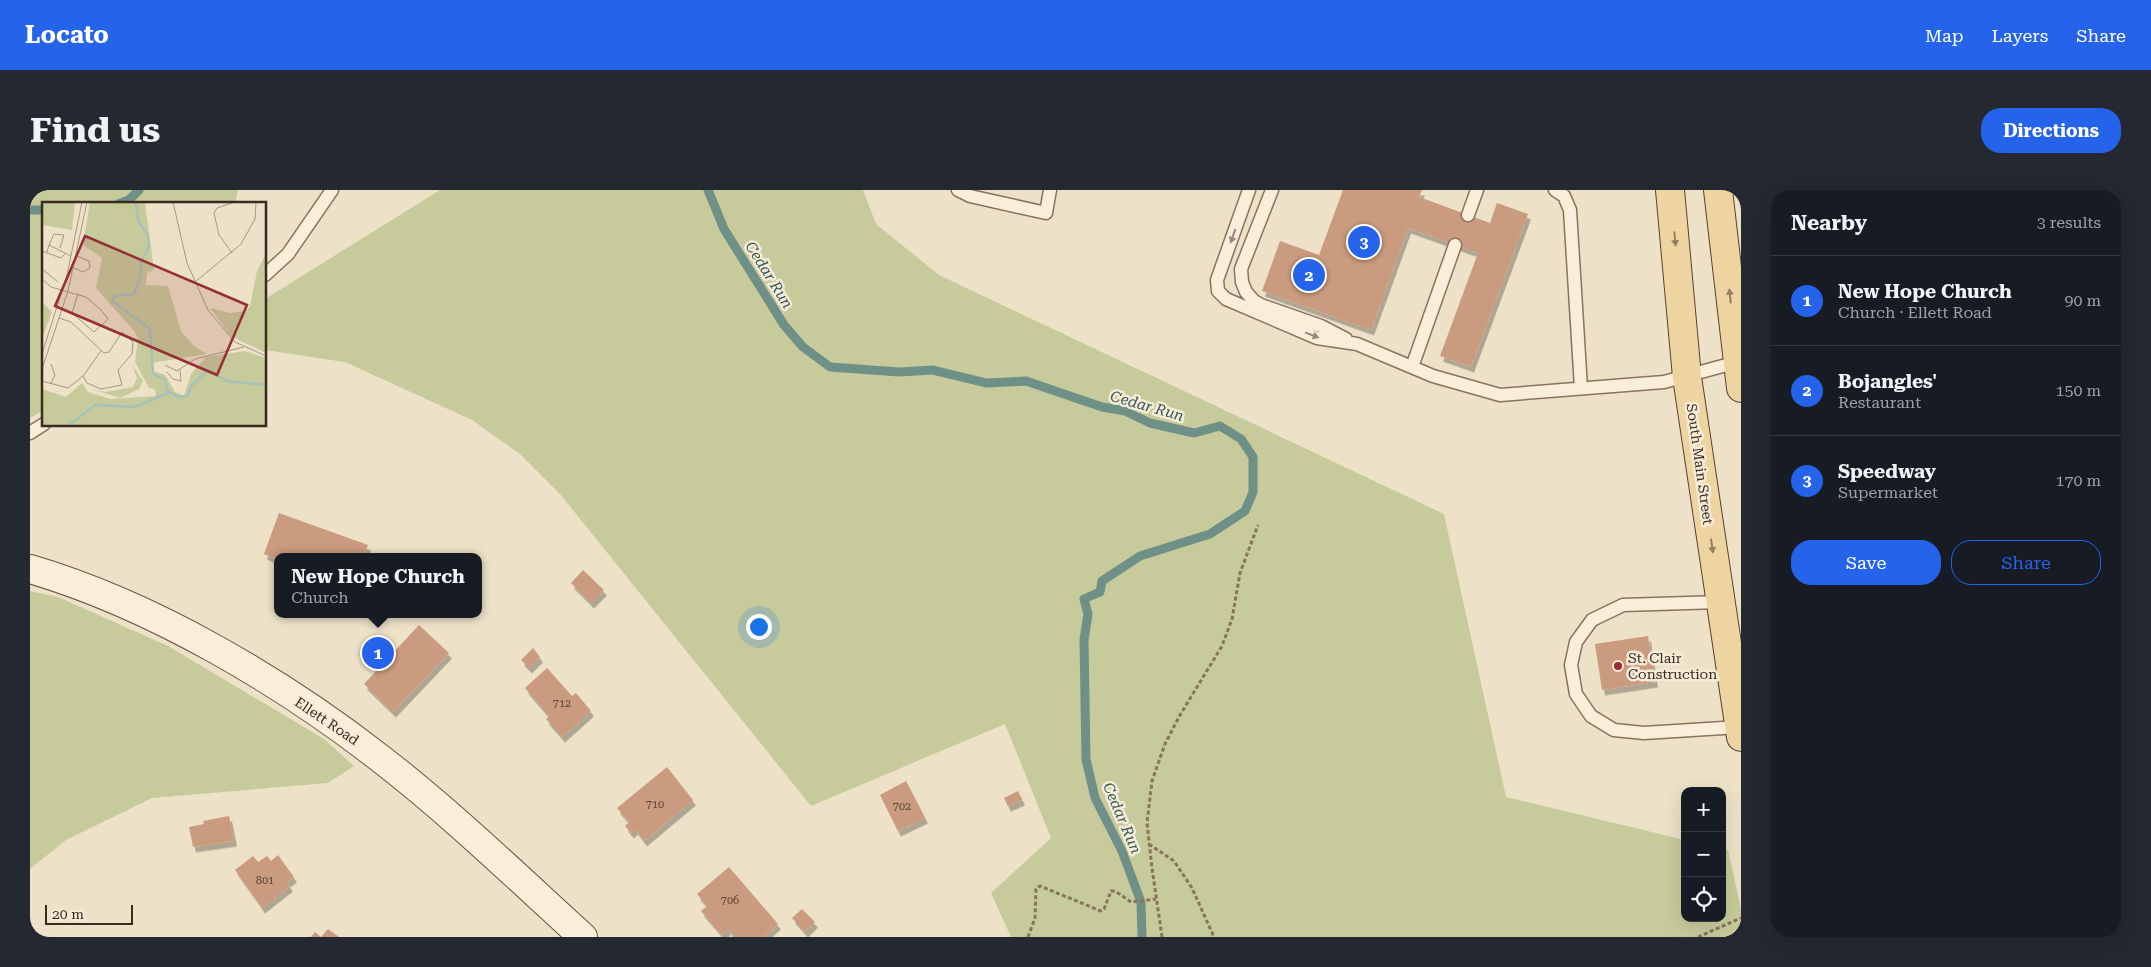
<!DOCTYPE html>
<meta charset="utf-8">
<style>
:root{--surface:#171b24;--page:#242831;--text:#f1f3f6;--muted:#9ea1a6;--line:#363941;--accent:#2563eb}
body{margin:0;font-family:"Roboto Serif",serif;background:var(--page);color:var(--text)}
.controls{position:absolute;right:15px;bottom:15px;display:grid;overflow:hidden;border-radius:10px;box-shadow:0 5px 20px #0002}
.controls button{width:45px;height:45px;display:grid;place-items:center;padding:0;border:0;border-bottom:1px solid var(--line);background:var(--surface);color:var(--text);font:25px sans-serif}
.scale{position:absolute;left:15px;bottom:12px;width:88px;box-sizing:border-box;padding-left:5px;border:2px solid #392b20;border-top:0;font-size:14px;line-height:18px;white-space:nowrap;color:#392b20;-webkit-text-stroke:4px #f5ebd7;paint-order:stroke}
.you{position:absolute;left:728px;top:436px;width:18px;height:18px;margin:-12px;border:4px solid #fff;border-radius:50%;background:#1a73e8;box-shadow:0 0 0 8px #1a73e833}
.badge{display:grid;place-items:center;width:32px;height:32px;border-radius:50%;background:var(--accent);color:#fff;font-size:16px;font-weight:700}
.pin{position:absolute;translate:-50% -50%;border:2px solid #fff;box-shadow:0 1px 5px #0006}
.popup{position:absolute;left:244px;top:363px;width:208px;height:65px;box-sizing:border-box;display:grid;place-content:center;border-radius:10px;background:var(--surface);filter:drop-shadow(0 1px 4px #0005);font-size:16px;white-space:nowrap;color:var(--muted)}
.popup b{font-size:19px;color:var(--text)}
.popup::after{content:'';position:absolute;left:50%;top:100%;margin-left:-10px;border:10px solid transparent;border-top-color:var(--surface)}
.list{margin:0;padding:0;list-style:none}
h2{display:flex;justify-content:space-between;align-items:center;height:65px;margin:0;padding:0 20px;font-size:21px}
h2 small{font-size:16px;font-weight:400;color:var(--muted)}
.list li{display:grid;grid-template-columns:32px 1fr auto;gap:15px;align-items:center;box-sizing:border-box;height:90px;padding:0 20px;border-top:1px solid var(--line)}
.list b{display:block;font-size:19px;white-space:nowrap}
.list p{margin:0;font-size:16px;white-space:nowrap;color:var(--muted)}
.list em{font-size:16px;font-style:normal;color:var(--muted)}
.actions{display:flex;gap:10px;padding:15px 20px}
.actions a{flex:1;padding:11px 0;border:1px solid var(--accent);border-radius:20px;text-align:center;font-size:18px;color:var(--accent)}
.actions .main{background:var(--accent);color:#fff}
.icon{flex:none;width:28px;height:28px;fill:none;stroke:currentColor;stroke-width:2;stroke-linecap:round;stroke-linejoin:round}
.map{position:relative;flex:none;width:1711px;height:747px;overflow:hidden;border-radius:20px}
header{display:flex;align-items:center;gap:30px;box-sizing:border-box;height:70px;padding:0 25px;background:var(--accent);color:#fff}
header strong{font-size:24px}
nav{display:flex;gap:28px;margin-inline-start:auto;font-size:18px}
.intro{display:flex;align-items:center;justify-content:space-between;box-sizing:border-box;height:120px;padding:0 30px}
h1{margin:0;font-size:35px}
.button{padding:12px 22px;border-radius:20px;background:var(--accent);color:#fff;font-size:18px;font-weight:700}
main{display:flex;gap:30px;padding:0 30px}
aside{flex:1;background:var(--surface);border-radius:20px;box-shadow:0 5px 20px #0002}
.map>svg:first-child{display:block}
.green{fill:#c7cb9b}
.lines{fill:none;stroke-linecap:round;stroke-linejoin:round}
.stream{stroke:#6f9086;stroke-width:9}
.building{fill:#ca9b7e;filter:url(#shadow)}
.lane-casing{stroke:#89735d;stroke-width:15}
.secondary-casing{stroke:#6a5440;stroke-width:30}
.primary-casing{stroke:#574131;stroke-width:30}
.path{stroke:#89735d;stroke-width:3;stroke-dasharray:4 2.5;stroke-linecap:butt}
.lane{stroke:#f8eeda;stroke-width:12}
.secondary{stroke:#f8eeda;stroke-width:28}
.primary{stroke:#eed4a1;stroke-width:28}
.oneway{fill:#988c7d}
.oneway2{fill:#948060}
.poi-dot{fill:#962f33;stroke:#f5ebd7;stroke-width:2}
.labels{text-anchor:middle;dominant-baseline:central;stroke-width:5;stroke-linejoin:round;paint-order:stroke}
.number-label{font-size:11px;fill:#5d4738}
.street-label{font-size:14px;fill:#392b20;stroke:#f5ebd7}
.poi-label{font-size:14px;fill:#392b20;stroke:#f5ebd7;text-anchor:start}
.water-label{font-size:15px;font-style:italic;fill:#305855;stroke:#f5ebd7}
.inset-river{fill:none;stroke:#a8c1b9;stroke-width:2.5}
.inset-road{fill:none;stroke:#a59884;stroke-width:1}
.view{fill:#962f33;fill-opacity:0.15;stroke:#962f33;stroke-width:2.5}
.inset-edge{fill:none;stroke:#392b20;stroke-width:2.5}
</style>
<header>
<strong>Locato</strong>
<nav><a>Map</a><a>Layers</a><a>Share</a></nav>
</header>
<div class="intro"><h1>Find us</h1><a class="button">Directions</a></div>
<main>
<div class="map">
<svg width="1711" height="747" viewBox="0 0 1711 747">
<defs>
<filter id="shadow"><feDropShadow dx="3" dy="5.5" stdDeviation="0" flood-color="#0004"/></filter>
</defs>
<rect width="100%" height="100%" fill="#ede1c7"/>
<path class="green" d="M 0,0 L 208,0 L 205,14 L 14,14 L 14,220 L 0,228 Z
M 410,0 L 833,0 L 846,34 L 909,85 L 1414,324 L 1476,607 L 1655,650 L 1655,728 L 1692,728 L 1692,658 L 1698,660 L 1711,719 L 1711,747 L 981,747 L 961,703 L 1021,648 L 975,534 L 781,616 L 530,304 L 490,264 L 442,230 L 315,172 L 235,160 L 235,109 Z
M 0,401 L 28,407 L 138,456 L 294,549 L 324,576 L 298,593 L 122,608 L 36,650 L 0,679 Z"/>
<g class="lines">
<path class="stream" d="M 678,0 L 694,39 L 754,135 L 773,157 L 800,177 L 869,182 L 903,180 L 957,193 L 996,191 L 1072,217 L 1095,221 L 1120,233 L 1164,243 L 1190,236 L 1211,249 L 1223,267 L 1223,302 L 1215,321 L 1180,344 L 1110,366 L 1072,391 L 1070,402 L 1054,409 L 1058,424 L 1054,450 L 1056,569 L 1065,608 L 1092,661 L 1111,712 L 1112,747
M 88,14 L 99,10 L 109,0
M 0,20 L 14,20"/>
</g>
<path class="building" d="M 1313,0 L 1392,0 L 1389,7 L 1460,33 L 1467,13 L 1498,24 L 1441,177 L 1410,166 L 1448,63 L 1378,38 L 1341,140 L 1232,101 L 1250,51 L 1289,65 Z
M 249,323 L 338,355 L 333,367 L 248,367 L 248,370 L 234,364 Z
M 553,380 L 574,400 L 561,413 L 541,393 Z
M 389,435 L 419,463 L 363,522 L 334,494 Z
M 1618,446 L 1625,492 L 1572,500 L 1565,454 Z
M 503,458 L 510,467 L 499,478 L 491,470 Z
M 517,478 L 542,506 L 546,503 L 561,521 L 532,547 L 516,529 L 519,526 L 495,498 Z
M 637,577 L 663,610 L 614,651 L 605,639 L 601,643 L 595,636 L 599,632 L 587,618 Z
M 876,591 L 895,628 L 868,641 L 850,605 Z
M 988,601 L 992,610 L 978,616 L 974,608 Z
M 199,626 L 204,651 L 163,657 L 159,637 L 174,634 L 173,631 Z
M 248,665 L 264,687 L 257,692 L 260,696 L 232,718 L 205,680 L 223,666 L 228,672 L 237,666 L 241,671 Z
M 699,677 L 748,734 L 733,747 L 705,747 L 698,739 L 692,745 L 671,721 L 677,716 L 667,704 Z
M 772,719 L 785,732 L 775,742 L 762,728 Z
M 298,739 L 309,747 L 281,747 L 285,742 L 291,747 Z"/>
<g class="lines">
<defs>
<path id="lane" d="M 928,0 L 940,6 L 1016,23 L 1020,0
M 1219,0 L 1187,90 L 1188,101 L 1196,109 L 1287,148 L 1327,154 L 1403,186 L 1470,205 L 1634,192 L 1711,171
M 1242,0 L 1211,79 L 1212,92 L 1216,102 L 1224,111 L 1231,115 L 1291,136 L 1316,149
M 1525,0 L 1534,6 L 1540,20 L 1551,198
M 1438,25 L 1447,0
M 235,85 L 258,64 L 302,0
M 1382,177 L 1425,55
M 0,243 L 14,234
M 1690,412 L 1593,415 L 1562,430 L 1546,452 L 1541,475 L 1546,504 L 1561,526 L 1584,540 L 1614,543 L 1709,537"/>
<path id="secondary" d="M 0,379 C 122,415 251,491 351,569 C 422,624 487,687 553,747"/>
<path id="primary" d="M 1640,0 L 1657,187 L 1711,547
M 1688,0 L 1711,198"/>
</defs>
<use href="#lane" class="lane-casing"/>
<use href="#secondary" class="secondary-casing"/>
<use href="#primary" class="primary-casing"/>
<path class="path" d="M 1119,654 L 1144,671 L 1162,698 L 1184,747
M 998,747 L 1005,728 L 1006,699 L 1010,696 L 1071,721 L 1074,719 L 1081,701 L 1085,701 L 1101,712 L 1126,709
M 1132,747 L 1122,678 L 1117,633 L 1122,591 L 1135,554 L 1150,525 L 1192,456 L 1202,429 L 1210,383 L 1228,335
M 1668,747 L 1711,728"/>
<use href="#lane" class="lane"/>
<use href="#secondary" class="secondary"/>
<use href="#primary" class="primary"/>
</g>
<defs><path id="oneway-solid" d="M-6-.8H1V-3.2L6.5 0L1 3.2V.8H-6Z" transform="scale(1.25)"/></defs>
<g class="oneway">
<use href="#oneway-solid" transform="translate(1203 46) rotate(109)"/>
<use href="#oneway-solid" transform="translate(1282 145) rotate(21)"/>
</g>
<g class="oneway2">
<use href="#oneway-solid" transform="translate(1645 49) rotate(85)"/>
<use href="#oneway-solid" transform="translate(1700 106) rotate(-96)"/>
<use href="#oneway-solid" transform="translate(1682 356) rotate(82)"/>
</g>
<circle class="poi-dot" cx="1588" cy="476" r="5"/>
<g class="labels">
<g class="number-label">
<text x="532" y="513">712</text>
<text x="625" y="614">710</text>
<text x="872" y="616">702</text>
<text x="235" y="690">801</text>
<text x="700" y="710">706</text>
</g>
<g class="street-label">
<text transform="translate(1670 274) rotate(82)">South Main Street</text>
<text transform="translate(297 531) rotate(34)">Ellett Road</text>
</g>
<g class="poi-label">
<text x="1598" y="468">St. Clair<tspan x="1598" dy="16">Construction</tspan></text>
</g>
<g class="water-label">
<text transform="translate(739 85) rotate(58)">Cedar Run</text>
<text transform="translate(1117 216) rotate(16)">Cedar Run</text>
<text transform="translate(1092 628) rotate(67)">Cedar Run</text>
</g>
</g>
<g transform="translate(12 12)">
<rect width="224" height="224" fill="#ede1c7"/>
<path d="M 0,0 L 33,0 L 30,28 L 0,23 ZM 48,0 L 103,0 L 112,68 L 105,71 L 104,83 L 126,84 L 139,129 L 152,144 L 165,152 L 110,161 L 111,169 L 123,173 L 133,190 L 142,194 L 149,172 L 164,155 L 203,149 L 224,156 L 224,223 L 0,223 L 0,187 L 24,195 L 40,181 L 46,190 L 68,197 L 114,194 L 113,187 L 107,186 L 93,160 L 96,136 L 92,129 L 54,86 L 60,56 L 41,43 ZM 224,51 L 224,151 L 189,134 L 168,106 L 188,111 L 203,109 L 208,104 L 215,69 ZM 0,100 L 10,110 L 0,137 ZM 90,163 L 101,179 L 97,187 L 78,196 L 50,187 L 63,190 L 91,185 L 95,176 Z" fill="#c7cb9b"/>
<path class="inset-river" d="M 94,0 L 96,18 L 106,34 L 107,45 L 99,60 L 98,77 L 92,92 L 73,94 L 70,99 L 108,127 L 111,172 L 123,178 L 125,188 L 136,195 L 146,194 L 149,184 L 166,168 L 185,179 L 224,183M 27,223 L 53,203 L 93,205 L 128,190"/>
<path class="inset-road" d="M 131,0 L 145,61 L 166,108 L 193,140 L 224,154M 7,43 L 12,32 L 22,33 L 18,46M 0,49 L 19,56 L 23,52M 5,50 L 7,43 L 29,54M 190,51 L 177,33 L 172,11 L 175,6 L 193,0M 32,66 L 41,70 L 48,66 L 47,59 L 35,54M 0,67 L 16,80M 0,77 L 9,85 L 44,95 L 59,108 L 66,117 L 52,130M 153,80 L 199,42 L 213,17 L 214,0M 36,92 L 30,111 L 52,130M 17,116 L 29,120 L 62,151 L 67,150 L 80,130 L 91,140 L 90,152 L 76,168 L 80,183 L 59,187 L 45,181 L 41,174M 0,152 L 25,73 L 40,0M 123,163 L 135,169 L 153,157 L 202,145M 0,167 L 26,89 L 45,0M 125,170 L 131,177 L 139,179 L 138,168M 0,179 L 26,186 L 41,174 L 59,149M 9,181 L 13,173 L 9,162"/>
<path class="view" d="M 43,34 L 205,103 L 175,173 L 13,104 Z"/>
<rect width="224" height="224" class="inset-edge"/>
</g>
</svg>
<div class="controls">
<button>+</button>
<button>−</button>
<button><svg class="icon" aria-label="locate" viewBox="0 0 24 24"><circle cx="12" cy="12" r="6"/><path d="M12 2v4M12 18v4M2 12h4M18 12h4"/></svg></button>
</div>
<div class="scale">20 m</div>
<div class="you"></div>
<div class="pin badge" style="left:348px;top:463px">1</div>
<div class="popup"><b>New Hope Church</b>Church</div>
<div class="pin badge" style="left:1279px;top:85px">2</div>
<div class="pin badge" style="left:1334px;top:52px">3</div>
</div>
<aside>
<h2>Nearby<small>3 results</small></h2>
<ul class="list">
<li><span class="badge">1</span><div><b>New Hope Church</b><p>Church · Ellett Road</p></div><em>90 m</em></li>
<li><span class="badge">2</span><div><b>Bojangles'</b><p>Restaurant</p></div><em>150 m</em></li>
<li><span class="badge">3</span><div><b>Speedway</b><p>Supermarket</p></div><em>170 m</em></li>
</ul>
<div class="actions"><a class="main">Save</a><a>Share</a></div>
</aside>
</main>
